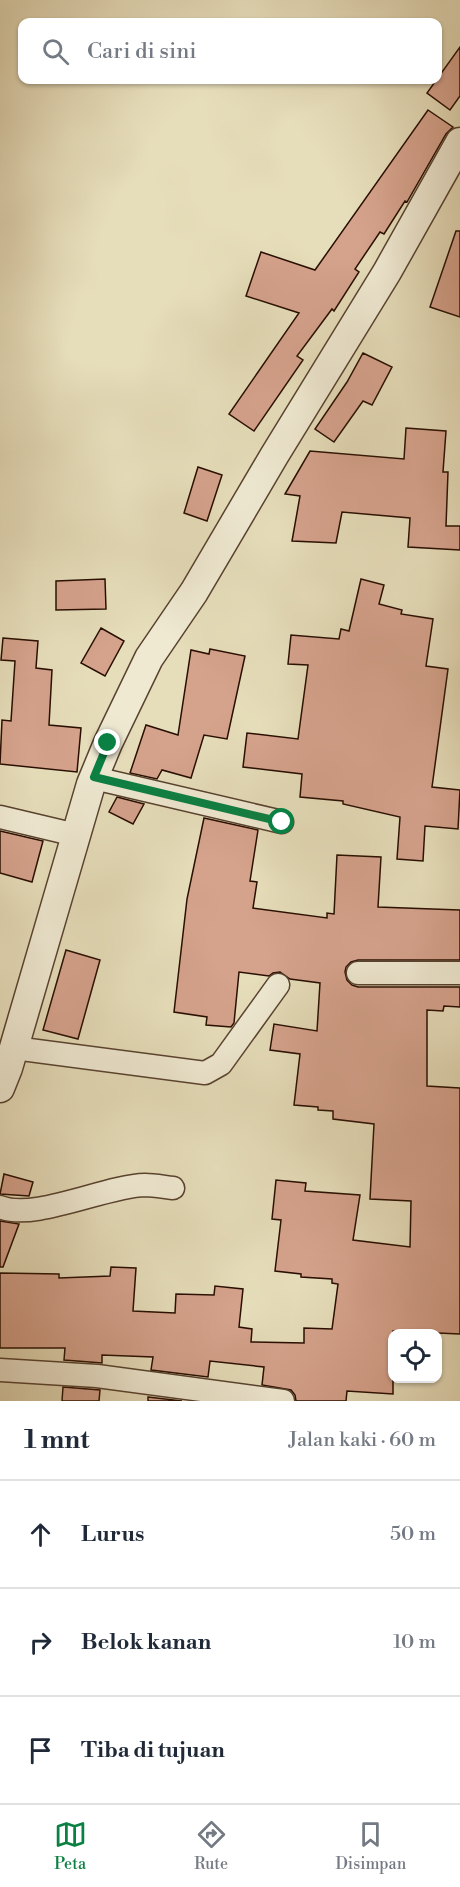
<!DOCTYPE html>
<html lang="id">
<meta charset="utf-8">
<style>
:root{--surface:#fff;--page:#f2f2f3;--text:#1f2937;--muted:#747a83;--line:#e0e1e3;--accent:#0b8043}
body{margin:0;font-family:"Libre Bodoni",serif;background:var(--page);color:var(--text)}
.controls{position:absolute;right:18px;bottom:18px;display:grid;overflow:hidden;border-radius:12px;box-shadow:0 2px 4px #0004}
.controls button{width:54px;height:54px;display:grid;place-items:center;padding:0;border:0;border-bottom:2px solid var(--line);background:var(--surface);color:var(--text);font:30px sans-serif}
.stop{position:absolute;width:18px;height:18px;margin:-14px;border:4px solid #0b8043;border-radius:50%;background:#fff}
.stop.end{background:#0b8043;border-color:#fff;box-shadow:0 2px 6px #0008}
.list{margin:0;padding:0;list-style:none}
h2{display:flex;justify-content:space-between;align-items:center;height:78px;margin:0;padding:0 24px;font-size:26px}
h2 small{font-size:20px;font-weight:400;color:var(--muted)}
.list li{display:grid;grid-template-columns:39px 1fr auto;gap:18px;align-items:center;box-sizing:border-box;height:108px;padding:0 24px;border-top:2px solid var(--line)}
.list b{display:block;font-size:22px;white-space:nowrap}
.list em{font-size:20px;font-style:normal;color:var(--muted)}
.icon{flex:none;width:33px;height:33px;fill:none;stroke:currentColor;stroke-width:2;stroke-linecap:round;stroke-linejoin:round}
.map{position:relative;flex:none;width:460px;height:1401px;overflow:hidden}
.search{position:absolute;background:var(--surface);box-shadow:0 2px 4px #0004;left:18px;right:18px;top:18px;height:66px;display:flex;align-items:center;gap:15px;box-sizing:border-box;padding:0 21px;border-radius:12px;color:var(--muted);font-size:22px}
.sheet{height:402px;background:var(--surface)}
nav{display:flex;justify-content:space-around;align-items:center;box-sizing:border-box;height:84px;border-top:2px solid var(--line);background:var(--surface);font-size:16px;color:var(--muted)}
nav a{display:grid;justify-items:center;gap:3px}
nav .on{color:var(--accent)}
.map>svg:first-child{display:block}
.building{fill:#d5a28c;stroke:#280e01;stroke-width:1.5}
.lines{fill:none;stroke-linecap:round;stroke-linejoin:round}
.minor-casing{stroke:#58422f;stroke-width:25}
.tertiary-casing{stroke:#58422f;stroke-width:31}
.minor{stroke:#efe9d2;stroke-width:22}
.tertiary{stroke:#efe9d2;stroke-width:28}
.route{stroke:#0b8043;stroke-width:8}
</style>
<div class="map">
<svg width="460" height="1401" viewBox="0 0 460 1401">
<rect width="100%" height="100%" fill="#e6ddba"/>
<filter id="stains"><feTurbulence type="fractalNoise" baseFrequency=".00333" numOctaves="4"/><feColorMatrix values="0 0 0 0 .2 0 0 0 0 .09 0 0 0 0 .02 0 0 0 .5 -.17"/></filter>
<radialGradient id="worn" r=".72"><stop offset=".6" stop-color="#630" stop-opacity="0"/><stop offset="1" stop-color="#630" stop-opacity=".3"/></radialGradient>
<path class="building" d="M 460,47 L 460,96 L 450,110 L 427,93 Z
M 428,110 L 453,127 L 446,134 L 407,202 L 405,201 L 384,234 L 380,232 L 355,269 L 359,272 L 334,311 L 332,309 L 297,356 L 303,360 L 254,431 L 229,414 L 299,313 L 246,296 L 261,252 L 315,270 Z
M 456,231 L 460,231 L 460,317 L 430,307 Z
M 363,353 L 392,367 L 372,405 L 363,401 L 334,442 L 315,429 L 347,382 Z
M 406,428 L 446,431 L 443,472 L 448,472 L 446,526 L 460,526 L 460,550 L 408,547 L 410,518 L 342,512 L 336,543 L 292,541 L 300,496 L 285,494 L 310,451 L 404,459 Z
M 198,467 L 222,475 L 207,521 L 184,513 Z
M 105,579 L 106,609 L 56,610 L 56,581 Z
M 361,579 L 384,585 L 379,604 L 402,610 L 401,614 L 433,619 L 426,666 L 448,669 L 432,787 L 460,790 L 458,829 L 425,826 L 423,861 L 397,859 L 400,817 L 343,804 L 343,801 L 300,797 L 302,774 L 243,767 L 247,733 L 298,739 L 308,665 L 288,664 L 291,635 L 339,639 L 341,629 L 349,631 Z
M 101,628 L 124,641 L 105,676 L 81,663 Z
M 3,638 L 38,641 L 36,668 L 52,670 L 49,725 L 81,728 L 77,772 L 0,764 L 2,720 L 11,721 L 15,661 L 1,660 Z
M 210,649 L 245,656 L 227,739 L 204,735 L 191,778 L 162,770 L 157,779 L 130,773 L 146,725 L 178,735 L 191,650 L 209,654 Z
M 117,797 L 144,804 L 133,824 L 109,812 Z
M 204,818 L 258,830 L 250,881 L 257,882 L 253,908 L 327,918 L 327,913 L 334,914 L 337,855 L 381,857 L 378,907 L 460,910 L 460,960 L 358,960 L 351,962 L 346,967 L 345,972 L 347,980 L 352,985 L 358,987 L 460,987 L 460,1007 L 444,1006 L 443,1011 L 427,1010 L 427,1086 L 460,1088 L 460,1334 L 393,1331 L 393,1394 L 347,1391 L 346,1401 L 296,1401 L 295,1395 L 291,1390 L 262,1385 L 264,1367 L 210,1361 L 208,1377 L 151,1370 L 153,1357 L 102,1355 L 102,1363 L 64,1360 L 65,1348 L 0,1348 L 0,1273 L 59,1274 L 59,1278 L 110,1276 L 111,1267 L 136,1268 L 133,1311 L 175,1313 L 176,1294 L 214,1295 L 215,1286 L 243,1289 L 239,1327 L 252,1329 L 251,1342 L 304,1343 L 304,1328 L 332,1329 L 338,1284 L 332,1283 L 332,1279 L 301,1277 L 301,1274 L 275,1271 L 281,1220 L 272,1219 L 276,1180 L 306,1183 L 305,1191 L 360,1195 L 353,1240 L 410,1247 L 411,1201 L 370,1199 L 374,1124 L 333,1119 L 333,1111 L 318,1110 L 318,1107 L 294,1105 L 300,1054 L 270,1050 L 274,1024 L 317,1031 L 320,983 L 290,979 L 280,972 L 273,973 L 269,976 L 239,972 L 234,1023 L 231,1027 L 206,1025 L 207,1017 L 174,1012 L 187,899 Z
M 0,831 L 43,841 L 32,882 L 0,873 Z
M 66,950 L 100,960 L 78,1039 L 43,1030 Z
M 4,1174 L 33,1182 L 29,1196 L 0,1194 Z
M 0,1221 L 19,1224 L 3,1267 L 0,1267 Z
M 63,1387 L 100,1390 L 99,1401 L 62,1401 Z
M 148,1397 L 182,1401 L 148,1401 Z"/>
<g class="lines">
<defs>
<path id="minor" d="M 94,778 L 282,822
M 0,817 L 76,835
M 358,973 L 460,973
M 14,1048 L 205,1073 L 221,1064 L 278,985
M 0,1207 C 35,1221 105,1186 145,1185 C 154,1185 164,1187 173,1188
M 0,1370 L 97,1376 L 283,1401"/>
<path id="tertiary" d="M 0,1088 L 8,1068 L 91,784 L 108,743 L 149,658 L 194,592 L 274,456 L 387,272 L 460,142"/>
</defs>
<use href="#minor" class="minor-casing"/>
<use href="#tertiary" class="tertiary-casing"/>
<use href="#minor" class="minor"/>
<use href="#tertiary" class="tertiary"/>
</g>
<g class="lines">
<path class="route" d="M 108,743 L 94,777 L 282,822"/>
</g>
<rect width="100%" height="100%" filter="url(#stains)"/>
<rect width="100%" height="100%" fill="url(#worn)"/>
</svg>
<div class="controls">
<button><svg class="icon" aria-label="locate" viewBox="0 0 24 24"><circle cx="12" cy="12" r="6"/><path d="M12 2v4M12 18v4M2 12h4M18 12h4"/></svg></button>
</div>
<div class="stop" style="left:282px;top:822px"></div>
<div class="stop end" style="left:108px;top:743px"></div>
<div class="search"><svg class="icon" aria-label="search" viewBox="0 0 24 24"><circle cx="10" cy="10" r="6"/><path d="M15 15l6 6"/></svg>Cari di sini</div>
</div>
<section class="sheet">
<h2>1 mnt<small>Jalan kaki · 60 m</small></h2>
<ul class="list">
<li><svg class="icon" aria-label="ahead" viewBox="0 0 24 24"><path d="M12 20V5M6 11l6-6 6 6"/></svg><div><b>Lurus</b></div><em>50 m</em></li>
<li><svg class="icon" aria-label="right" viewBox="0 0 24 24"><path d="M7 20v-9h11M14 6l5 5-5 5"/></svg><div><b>Belok kanan</b></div><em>10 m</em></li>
<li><svg class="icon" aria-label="arrive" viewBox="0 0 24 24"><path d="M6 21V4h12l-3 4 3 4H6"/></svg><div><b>Tiba di tujuan</b></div></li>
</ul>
</section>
<nav>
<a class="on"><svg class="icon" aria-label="map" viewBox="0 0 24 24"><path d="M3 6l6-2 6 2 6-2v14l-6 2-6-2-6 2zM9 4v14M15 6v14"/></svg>Peta</a>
<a><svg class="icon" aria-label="directions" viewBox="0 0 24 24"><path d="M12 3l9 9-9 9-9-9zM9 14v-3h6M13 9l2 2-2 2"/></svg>Rute</a>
<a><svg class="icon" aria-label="saved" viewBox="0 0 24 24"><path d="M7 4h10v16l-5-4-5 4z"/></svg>Disimpan</a>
</nav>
